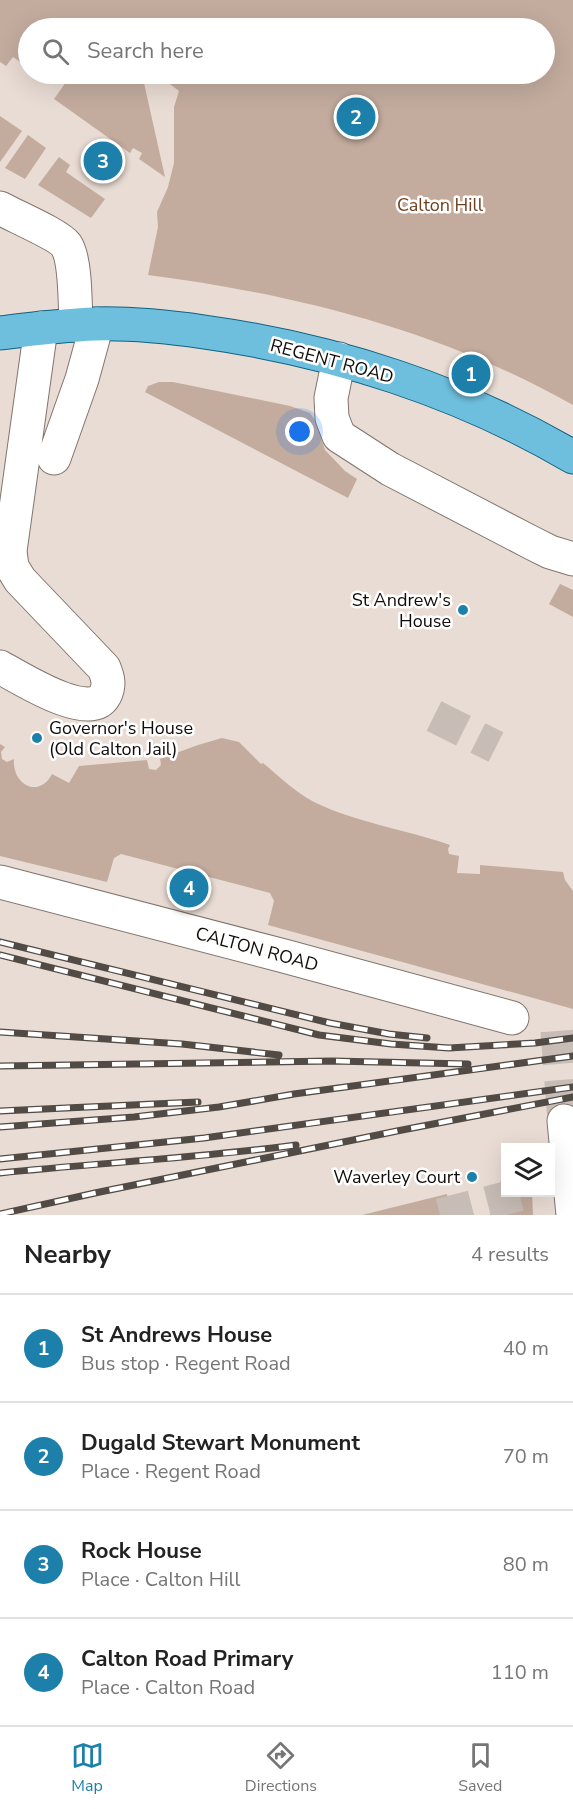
<!DOCTYPE html>
<meta charset="utf-8">
<style>
:root{--surface:#fff;--page:#f2f2f2;--text:#222;--muted:#767676;--line:#e0e0e0;--accent:#1d80ab}
body{margin:0;font-family:"Nunito Sans",sans-serif;background:var(--page);color:var(--text)}
.controls{position:absolute;right:18px;bottom:18px;display:grid;overflow:hidden;border-radius:0px;box-shadow:0 6px 24px #0002}
.controls button{width:54px;height:54px;display:grid;place-items:center;padding:0;border:0;border-bottom:2px solid var(--line);background:var(--surface);color:var(--text);font:30px sans-serif}
.you{position:absolute;left:300px;top:432px;width:21px;height:21px;margin:-15px;border:4px solid #fff;border-radius:50%;background:#1a73e8;box-shadow:0 0 0 9px #1a73e833}
.badge{display:grid;place-items:center;width:39px;height:39px;border-radius:50%;background:var(--accent);color:#fff;font-size:20px;font-weight:700}
.pin{position:absolute;translate:-50% -50%;border:3px solid #fff;box-shadow:0 2px 6px #0006}
.list{margin:0;padding:0;list-style:none}
h2{display:flex;justify-content:space-between;align-items:center;height:78px;margin:0;padding:0 24px;font-size:26px}
h2 small{font-size:20px;font-weight:400;color:var(--muted)}
.list li{display:grid;grid-template-columns:39px 1fr auto;gap:18px;align-items:center;box-sizing:border-box;height:108px;padding:0 24px;border-top:2px solid var(--line)}
.list b{display:block;font-size:22px;white-space:nowrap}
.list p{margin:0;font-size:20px;white-space:nowrap;color:var(--muted)}
.list em{font-size:20px;font-style:normal;color:var(--muted)}
.icon{flex:none;width:33px;height:33px;fill:none;stroke:currentColor;stroke-width:2;stroke-linecap:round;stroke-linejoin:round}
.map{position:relative;flex:none;width:573px;height:1215px;overflow:hidden}
.search{position:absolute;background:var(--surface);box-shadow:0 6px 24px #0002;left:18px;right:18px;top:18px;height:66px;display:flex;align-items:center;gap:15px;box-sizing:border-box;padding:0 21px;border-radius:33px;color:var(--muted);font-size:22px}
.sheet{height:510px;background:var(--surface)}
nav{display:flex;justify-content:space-around;align-items:center;box-sizing:border-box;height:84px;border-top:2px solid var(--line);background:var(--surface);font-size:16px;color:var(--muted)}
nav a{display:grid;justify-items:center;gap:3px}
nav .on{color:var(--accent)}
.map>svg:first-child{display:block}
.green{fill:#c3ac9e}
.lines{fill:none;stroke-linecap:round;stroke-linejoin:round}
.minor-tunnel{stroke:#c8bdb6;stroke-width:33;stroke-dasharray:33 16;stroke-linecap:butt}
.minor-casing{stroke:#81756e;stroke-width:35}
.major-casing{stroke:#0e6384;stroke-width:35}
.minor{stroke:#fff;stroke-width:33}
.major{stroke:#6ebedd;stroke-width:33}
.rail-casing{stroke:#514a45;stroke-width:7}
.rail{stroke:#fff;stroke-width:4.5;stroke-dasharray:14;stroke-linecap:butt}
.poi-dot{fill:#1d80ab;stroke:#fff;stroke-width:2}
.labels{text-anchor:middle;dominant-baseline:central;stroke-width:5;stroke-linejoin:round;paint-order:stroke}
.park-label{font-size:18px;fill:#703f1d;stroke:#fff}
.street-label{font-size:18px;fill:#100c09;stroke:#fff}
.poi-label{font-size:18px;fill:#100c09;stroke:#fff;text-anchor:end}
</style>
<div class="map">
<svg width="573" height="1215" viewBox="0 0 573 1215">
<rect width="100%" height="100%" fill="#e9dcd4"/>
<path class="green" d="M 0,0 L 573,0 L 573,405 C 442,331 296,294 148,275 L 158,227 L 157,212 L 168,187 L 174,163 L 174,107 L 179,91 L 157,74 L 544,74 L 544,28 L 28,28 L 28,67 L 13,57 L 6,66 L 0,62 Z
M 54,74 L 142,74 L 165,177 L 139,159 L 142,153 L 133,148 L 130,153 L 54,99 L 66,82 Z
M 0,116 L 22,131 L 0,162 Z
M 28,135 L 46,148 L 25,179 L 5,168 Z
M 59,157 L 70,165 L 66,172 L 105,199 L 91,218 L 38,185 Z
M 159,382 L 173,382 L 290,406 L 310,413 L 315,420 L 325,450 L 345,471 L 357,479 L 348,498 L 145,392 L 148,386 Z
M 560,584 L 573,590 L 573,617 L 549,604 Z
M 222,738 L 239,742 L 261,764 L 263,763 C 279,776 295,792 314,802 C 357,823 405,829 450,845 L 448,849 L 449,854 L 459,856 L 457,873 L 480,874 L 480,865 L 563,872 L 565,880 L 573,891 L 573,1009 L 268,925 L 274,901 L 270,893 L 121,854 L 114,858 L 107,882 L 0,856 L 0,744 L 5,747 L 1,752 L 2,759 L 7,762 L 14,759 C 12,785 39,799 52,774 L 69,783 L 79,766 L 147,760 L 149,769 L 156,770 L 161,765 L 160,759 L 198,745 Z
M 505,1168 L 506,1192 L 532,1193 L 533,1215 L 490,1215 Z
M 447,1194 L 449,1215 L 362,1215 Z"/>
<g class="lines">
<path class="minor-tunnel" d="M 434,716 L 496,747
M 557,1031 L 564,1121
M 440,1215 L 529,1192"/>
<defs>
<path id="minor" d="M 0,208 C 14,216 59,235 66,245 C 76,259 75,306 76,325
M 339,359 L 331,398 L 332,418 L 339,436 L 390,469 L 532,543 L 550,552 L 573,559
M 54,458 L 82,379 L 97,324
M 0,667 C 19,677 90,723 105,695 C 110,685 108,678 104,668 L 20,580 L 12,567 L 10,551 L 41,328
M 0,882 L 284,956 L 512,1018
M 564,1121 L 573,1215"/>
<path id="major" d="M 0,333 C 32,329 63,325 95,324 C 131,323 169,327 204,332 C 333,350 461,391 573,457"/>
</defs>
<use href="#minor" class="minor-casing"/>
<use href="#major" class="major-casing"/>
<use href="#minor" class="minor"/>
<use href="#major" class="major"/>
<defs>
<path id="rail" d="M 0,942 L 330,1023 L 389,1034 L 427,1038
M 0,955 L 319,1035 L 391,1044 L 449,1048 L 535,1043 L 573,1038
M 0,1032 L 182,1044 L 279,1055
M 0,1066 L 332,1061 L 468,1064
M 0,1111 L 198,1102
M 0,1127 L 134,1117 L 219,1107 L 294,1094 L 573,1056
M 0,1159 L 204,1138 L 573,1087
M 0,1173 C 98,1163 198,1158 296,1145
M 0,1214 L 95,1193 L 397,1131 L 573,1097"/>
</defs>
<use href="#rail" class="rail-casing"/>
<use href="#rail" class="rail"/>
</g>
<g class="poi-dot">
<circle cx="463" cy="610" r="6"/>
<circle cx="37" cy="738" r="6"/>
<circle cx="472" cy="1177" r="6"/>
</g>
<g class="labels">
<g class="park-label">
<text x="440" y="205">Calton Hill</text>
</g>
<g class="street-label">
<text transform="translate(332 361) rotate(15)">REGENT ROAD</text>
<text transform="translate(257 949) rotate(15)">CALTON ROAD</text>
</g>
<g class="poi-label">
<text x="451" y="600">St Andrew's<tspan x="451" dy="21">House</tspan></text>
<text x="49" y="728" text-anchor="start">Governor's House<tspan x="49" dy="21">(Old Calton Jail)</tspan></text>
<text x="460" y="1177">Waverley Court</text>
</g>
</g>
</svg>
<div class="controls">
<button><svg class="icon" aria-label="layers" viewBox="0 0 24 24"><path d="M12 4l9 5-9 5-9-5zM3 14l9 5 9-5"/></svg></button>
</div>
<div class="you"></div>
<div class="pin badge" style="left:471px;top:374px">1</div>
<div class="pin badge" style="left:356px;top:117px">2</div>
<div class="pin badge" style="left:103px;top:161px">3</div>
<div class="pin badge" style="left:189px;top:888px">4</div>
<div class="search"><svg class="icon" aria-label="search" viewBox="0 0 24 24"><circle cx="10" cy="10" r="6"/><path d="M15 15l6 6"/></svg>Search here</div>
</div>
<section class="sheet">
<h2>Nearby<small>4 results</small></h2>
<ul class="list">
<li><span class="badge">1</span><div><b>St Andrews House</b><p>Bus stop · Regent Road</p></div><em>40 m</em></li>
<li><span class="badge">2</span><div><b>Dugald Stewart Monument</b><p>Place · Regent Road</p></div><em>70 m</em></li>
<li><span class="badge">3</span><div><b>Rock House</b><p>Place · Calton Hill</p></div><em>80 m</em></li>
<li><span class="badge">4</span><div><b>Calton Road Primary</b><p>Place · Calton Road</p></div><em>110 m</em></li>
</ul>
</section>
<nav>
<a class="on"><svg class="icon" aria-label="map" viewBox="0 0 24 24"><path d="M3 6l6-2 6 2 6-2v14l-6 2-6-2-6 2zM9 4v14M15 6v14"/></svg>Map</a>
<a><svg class="icon" aria-label="directions" viewBox="0 0 24 24"><path d="M12 3l9 9-9 9-9-9zM9 14v-3h6M13 9l2 2-2 2"/></svg>Directions</a>
<a><svg class="icon" aria-label="saved" viewBox="0 0 24 24"><path d="M7 4h10v16l-5-4-5 4z"/></svg>Saved</a>
</nav>
